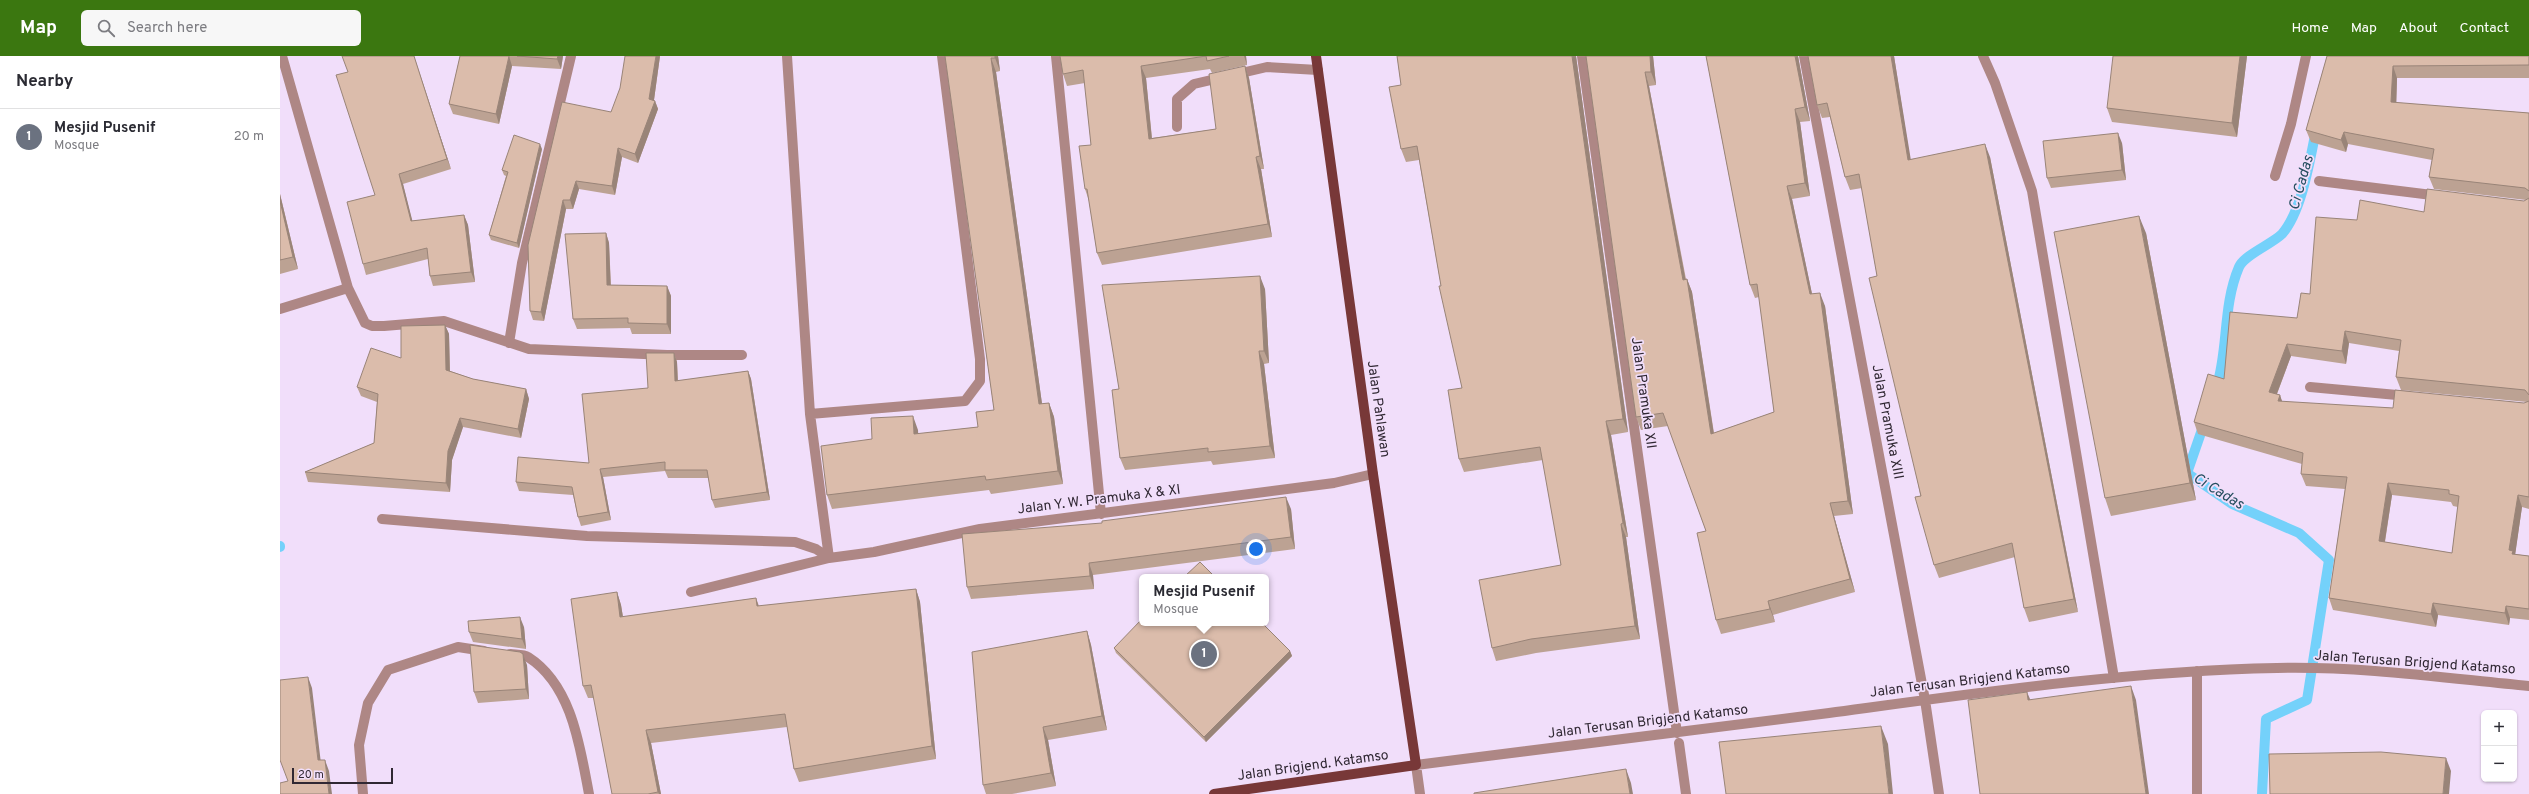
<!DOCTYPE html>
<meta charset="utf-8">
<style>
:root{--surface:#fff;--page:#f7f7f7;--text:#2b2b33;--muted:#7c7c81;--line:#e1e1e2;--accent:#3b7710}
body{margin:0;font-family:Overpass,sans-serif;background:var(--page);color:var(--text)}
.controls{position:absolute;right:12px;bottom:12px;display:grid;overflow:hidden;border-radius:6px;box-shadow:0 1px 3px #0004}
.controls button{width:36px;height:36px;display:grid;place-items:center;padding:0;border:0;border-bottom:1px solid var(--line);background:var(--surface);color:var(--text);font:20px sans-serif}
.scale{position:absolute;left:12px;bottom:10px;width:101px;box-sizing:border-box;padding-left:4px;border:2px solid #302833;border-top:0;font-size:11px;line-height:14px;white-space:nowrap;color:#302833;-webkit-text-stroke:3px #f1defa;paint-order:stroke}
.you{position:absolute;left:976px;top:493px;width:14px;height:14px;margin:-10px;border:3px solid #fff;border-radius:50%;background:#1a73e8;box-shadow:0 0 0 6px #1a73e833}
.badge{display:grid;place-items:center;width:26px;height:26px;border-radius:50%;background:var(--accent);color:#fff;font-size:13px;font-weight:700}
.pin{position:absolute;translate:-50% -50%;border:2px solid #fff;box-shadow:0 1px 4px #0006}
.popup{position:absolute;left:859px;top:518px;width:130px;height:52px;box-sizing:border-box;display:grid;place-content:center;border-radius:6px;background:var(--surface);filter:drop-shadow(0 1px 3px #0005);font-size:13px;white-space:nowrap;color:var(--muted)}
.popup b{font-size:15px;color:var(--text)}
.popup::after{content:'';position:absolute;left:50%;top:100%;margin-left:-8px;border:8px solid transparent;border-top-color:var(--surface)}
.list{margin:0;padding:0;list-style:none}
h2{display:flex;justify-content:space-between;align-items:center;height:52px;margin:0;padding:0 16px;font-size:17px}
h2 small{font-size:13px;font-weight:400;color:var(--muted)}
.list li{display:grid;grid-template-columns:26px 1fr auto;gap:12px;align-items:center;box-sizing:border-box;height:56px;padding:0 16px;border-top:1px solid var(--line)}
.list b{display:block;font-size:15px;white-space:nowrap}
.list p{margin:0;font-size:13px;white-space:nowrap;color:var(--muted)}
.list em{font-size:13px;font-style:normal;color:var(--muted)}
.icon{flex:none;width:22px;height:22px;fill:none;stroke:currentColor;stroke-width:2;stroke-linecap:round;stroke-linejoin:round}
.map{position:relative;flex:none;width:2249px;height:738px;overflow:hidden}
header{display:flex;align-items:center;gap:24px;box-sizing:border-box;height:56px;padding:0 20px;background:var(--accent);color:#fff}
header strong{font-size:19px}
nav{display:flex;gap:22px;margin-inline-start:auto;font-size:14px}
.search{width:280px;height:36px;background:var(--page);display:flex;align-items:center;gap:10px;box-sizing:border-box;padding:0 14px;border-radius:6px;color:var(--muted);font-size:15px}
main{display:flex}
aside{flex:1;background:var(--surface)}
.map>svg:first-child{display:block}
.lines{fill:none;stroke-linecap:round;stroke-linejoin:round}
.stream{stroke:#74d1fa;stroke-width:10}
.minor{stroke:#ae8785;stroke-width:10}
.major{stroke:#783838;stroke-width:10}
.wall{fill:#bca293;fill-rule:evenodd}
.shaded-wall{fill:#998478}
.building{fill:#dbbcab;stroke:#998478;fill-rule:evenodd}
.labels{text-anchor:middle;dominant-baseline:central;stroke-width:3.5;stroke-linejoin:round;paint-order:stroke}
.street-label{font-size:14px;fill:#302833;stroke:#f1defa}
.water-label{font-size:15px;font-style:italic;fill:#254e5f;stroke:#f1defa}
</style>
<header>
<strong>Map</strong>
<div class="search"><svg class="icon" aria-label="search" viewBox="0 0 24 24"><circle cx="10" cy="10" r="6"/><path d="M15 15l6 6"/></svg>Search here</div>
<nav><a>Home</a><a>Map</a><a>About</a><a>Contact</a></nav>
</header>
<main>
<aside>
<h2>Nearby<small></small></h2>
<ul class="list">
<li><span class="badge" style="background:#6b7280">1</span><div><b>Mesjid Pusenif</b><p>Mosque</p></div><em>20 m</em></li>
</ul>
</aside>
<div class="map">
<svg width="2249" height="738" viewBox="0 0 2249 738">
<rect width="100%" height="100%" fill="#f1defa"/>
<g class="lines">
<path class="stream" d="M 1936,333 C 1949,293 1942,251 1959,211 C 1964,199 1992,188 2002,178 C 2022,155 2030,104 2036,74
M 1925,365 L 1907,417 L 1952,448 L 2019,477 L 2049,504 L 2027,644 L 1986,663 L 1982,738
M 0,490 L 0,491"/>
<path class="minor" d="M 2,0 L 68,232 L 85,267 L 92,270 L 104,270 L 164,265 L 249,293 L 387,299 L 462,299
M 507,0 L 530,358 L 549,502
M 776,0 L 821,458
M 1302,0 L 1397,677
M 1524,0 L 1645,644 L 1659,738
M 1703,0 L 1715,27 L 1752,135 L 1834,622
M 897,71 L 897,43 L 914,28 L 987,11 L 1038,14
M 1995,120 L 2011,68 L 2026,0
M 2039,125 L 2160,140
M 0,253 L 68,232
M 229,287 L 242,207 L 291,0
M 2030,331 L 2128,340
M 530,358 L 685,345 L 700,325 L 700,303 L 662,0
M 102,463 L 307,480 L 515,486 L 536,493 L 549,502
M 411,536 L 549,502 L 594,496 L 700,473 L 1054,427 L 1093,418
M 230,598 C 235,599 243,598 248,601 C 292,629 300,691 309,738
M 1399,687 L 1406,738
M 83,738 L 79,689 L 88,647 L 108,614 L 178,591 L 204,595
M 1140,738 L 1136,709 C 1274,692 1412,675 1549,657 C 1697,637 1847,615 1997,612 C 2081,610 2165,622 2249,630
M 1917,738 L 1917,615"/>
<path class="major" d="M 934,738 L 1136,709 L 1093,418 L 1036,0"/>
</g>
<path class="wall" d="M 134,0 L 171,113 L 123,128 L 132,165 L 184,159 L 188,169 L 195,226 L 153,230 L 150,220 L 148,203 L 86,219 L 83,208 L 95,139 Z
M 180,0 L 283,0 L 281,13 L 232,10 L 219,68 L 173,58 L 169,48 Z
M 380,0 L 374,44 L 375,45 L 378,53 L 358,107 L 342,101 L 335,139 L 299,133 L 293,153 L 286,153 L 264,265 L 253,264 L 250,255 L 248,189 L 331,56 Z
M 665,0 L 718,0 L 720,15 L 716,16 L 762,348 L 769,347 L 774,361 L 783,428 L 711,438 L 709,434 L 552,453 L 547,439 L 592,383 L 638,374 L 638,378 L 698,371 L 714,354 Z
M 780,0 L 966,0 L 967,9 L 932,17 L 930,13 L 866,22 L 872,82 L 936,73 L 965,10 L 969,22 L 984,113 L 981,113 L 992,181 L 822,209 L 817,197 L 809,145 L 805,133 L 811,89 L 805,27 L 787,30 L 783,18 Z
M 1117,0 L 1296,0 L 1348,376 L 1331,379 L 1348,481 L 1346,481 L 1360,583 L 1256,597 L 1216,605 L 1212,592 L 1281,509 L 1263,404 L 1184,416 L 1179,403 L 1182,332 L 1161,230 L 1139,104 L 1126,106 L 1121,93 L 1121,29 Z
M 1306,0 L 1373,0 L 1376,29 L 1369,30 L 1406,223 L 1407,223 L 1412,236 L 1434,377 L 1494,356 L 1479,241 L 1475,242 L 1470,229 L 1426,0 L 1518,0 L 1530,65 L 1520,66 L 1530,140 L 1512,143 L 1532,238 L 1545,250 L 1573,458 L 1554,460 L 1575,536 L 1493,559 L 1495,566 L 1441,578 L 1436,564 L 1426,475 L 1388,370 L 1361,374 L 1356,361 Z
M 1528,0 L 1614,0 L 1630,103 L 1710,101 L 1798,556 L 1749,566 L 1744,552 L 1735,501 L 1659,522 L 1654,509 L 1597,220 L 1582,132 L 1570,134 L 1565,121 L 1550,61 L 1542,62 L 1537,49 Z
M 1967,0 L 1957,81 L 1832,66 L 1827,52 Z
M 2047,0 L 2249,0 L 2249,22 L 2117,22 L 2116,47 L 2249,57 L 2249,453 L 2242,451 L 2235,498 L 2249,500 L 2249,564 L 2230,562 L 2229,569 L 2158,559 L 2156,571 L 2053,554 L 2049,542 L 2065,433 L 2026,430 L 2021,418 L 2022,408 L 1918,378 L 1914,366 L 1944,323 L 2017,262 L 2030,238 L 2077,164 L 2144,156 L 2244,145 L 2246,144 L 2154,133 L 2149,121 L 2152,104 L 2068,88 L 2066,96 L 2031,86 L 2026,74 ZM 2069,287 L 2119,295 L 2116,321 L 2121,334 L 2247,346 L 2244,347 L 2113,352 L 2002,346 L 2000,339 L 1997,338 L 2011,300 L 2066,308 ZM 2112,439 L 2171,446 L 2173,450 L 2178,451 L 2172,497 L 2105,486 Z
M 1842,87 L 1846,124 L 1771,132 L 1767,122 Z
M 262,93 L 239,192 L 211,184 L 209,179 L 226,120 L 224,119 L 222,114 Z
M 0,138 L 18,213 L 0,218 Z
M 326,177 L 329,187 L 331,229 L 387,230 L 391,240 L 391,278 L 352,278 L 350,272 L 297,273 L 293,263 Z
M 1866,177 L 1916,444 L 1831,460 L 1825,442 Z
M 985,233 L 989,307 L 984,308 L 995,402 L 933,409 L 931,405 L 845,414 L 840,402 L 839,333 Z
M 165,269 L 169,278 L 170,315 L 193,323 L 246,333 L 249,343 L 241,382 L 183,371 L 172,404 L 170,436 L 28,426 L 25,416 L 94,387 L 97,346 L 81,340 L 77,331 L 121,302 Z
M 394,297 L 397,306 L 398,325 L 468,315 L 471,323 L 490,444 L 435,452 L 432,444 L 429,422 L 388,422 L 385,415 L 323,421 L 331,464 L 301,470 L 298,461 L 293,439 L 239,435 L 236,426 L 309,407 L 368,332 Z
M 1011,453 L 1015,493 L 813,519 L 814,533 L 691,543 L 687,531 Z
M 636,533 L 640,546 L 656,703 L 519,726 L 514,713 L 507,671 L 371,687 L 381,738 L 332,738 L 314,642 L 308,642 L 303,630 L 337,536 L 341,549 L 343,561 L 476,542 L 479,550 Z
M 244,571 L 246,593 L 193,586 L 189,576 Z
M 807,575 L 811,589 L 827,674 L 768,684 L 776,730 L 732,738 L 706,738 L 703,729 Z
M 834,592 L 1010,595 L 1012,600 L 926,686 L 836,597 Z
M 247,609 L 249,643 L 198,647 L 194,636 Z"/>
<path class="shaded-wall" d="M 134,0 L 171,113 L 167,103 Z
M 229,0 L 232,10 L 219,68 L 216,58 Z
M 278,0 L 283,0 L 281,13 L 277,3 Z
M 376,0 L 380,0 L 373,51 L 375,45 L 378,53 L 358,107 L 355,98 L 369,43 Z
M 715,0 L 718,0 L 720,15 L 715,2 Z
M 964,0 L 966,0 L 967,9 Z
M 1292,0 L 1296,0 L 1348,376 L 1343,363 Z
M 1370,0 L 1373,0 L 1376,29 L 1371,16 Z
M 1515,0 L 1518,0 L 1530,65 L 1525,51 Z
M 1611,0 L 1614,0 L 1633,117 L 1628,104 Z
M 1960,0 L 1967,0 L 1957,81 L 1952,67 Z
M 711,2 L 716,16 L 764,362 L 759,348 Z
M 861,10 L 866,22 L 873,95 L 869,83 Z
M 965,10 L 969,22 L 984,113 L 980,100 Z
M 2113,10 L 2117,22 L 2116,59 L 2111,46 Z
M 1365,16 L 1369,30 L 1408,237 L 1403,224 Z
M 1515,53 L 1520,66 L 1530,140 L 1525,127 Z
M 2064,76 L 2068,88 L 2066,96 L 2061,84 Z
M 1838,77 L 1842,87 L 1846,124 L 1842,114 Z
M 260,88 L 262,93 L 239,192 L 237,187 Z
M 1705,88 L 1710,101 L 1798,556 L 1794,543 Z
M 338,92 L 342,101 L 335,139 L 332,130 Z
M 976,101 L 981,113 L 992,181 L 988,168 Z
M 119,118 L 123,128 L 135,175 L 131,165 Z
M 296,125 L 299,133 L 293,153 L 290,144 Z
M 1507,130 L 1512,143 L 1535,252 L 1530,238 Z
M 0,138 L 18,213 L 13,201 L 0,145 Z
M 283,144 L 286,153 L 264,265 L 261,256 Z
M 184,159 L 188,169 L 195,226 L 191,216 Z
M 1859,160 L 1866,177 L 1916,444 L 1910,427 Z
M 326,177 L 329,187 L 331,239 L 327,229 Z
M 980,220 L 985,233 L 989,307 L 984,295 Z
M 1407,223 L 1412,236 L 1436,392 L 1431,378 Z
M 387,230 L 391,240 L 391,278 L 387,268 Z
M 1540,237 L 1545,250 L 1573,458 L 1568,445 Z
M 165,269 L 169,278 L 170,324 L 166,314 Z
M 2065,275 L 2069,287 L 2066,308 L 2062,295 Z
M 2007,288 L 2011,300 L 1993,348 L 1989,336 Z
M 979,295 L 984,308 L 995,402 L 990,390 Z
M 394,297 L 397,306 L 398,333 L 395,325 Z
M 468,315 L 471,323 L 490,444 L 487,436 Z
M 246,333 L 249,343 L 241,382 L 238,373 Z
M 2000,339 L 2004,351 L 1998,345 Z
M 769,347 L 774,361 L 783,428 L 778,415 Z
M 633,360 L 638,374 L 639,392 L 634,378 Z
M 180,362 L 183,371 L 172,404 L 170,436 L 166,427 L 168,395 Z
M 1326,365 L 1331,379 L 1348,481 L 1343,467 Z
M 320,413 L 323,421 L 331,464 L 328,456 Z
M 2108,427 L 2112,439 L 2103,497 L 2099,485 Z
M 2238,439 L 2242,451 L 2235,500 L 2237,507 L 2229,494 Z
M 1006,441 L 1011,453 L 1015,493 L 1011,481 Z
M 1550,447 L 1554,460 L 1575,536 L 1570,523 Z
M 1341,468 L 1346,481 L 1360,583 L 1355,570 Z
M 809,507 L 813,519 L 814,533 L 810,520 Z
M 636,533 L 640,546 L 656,703 L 652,690 Z
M 337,536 L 341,549 L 345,574 L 340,561 Z
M 476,542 L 480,555 L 477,550 Z
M 1488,545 L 1493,559 L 1495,566 L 1490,553 Z
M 2153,547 L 2158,559 L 2156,571 L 2151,558 Z
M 2226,550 L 2230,562 L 2229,569 L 2225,557 Z
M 240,561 L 244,571 L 246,593 L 242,583 Z
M 807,575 L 811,589 L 827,674 L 822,660 Z
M 1010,595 L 1012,600 L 926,686 L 924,681 Z
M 243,598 L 247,609 L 249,643 L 246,633 Z
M 28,621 L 32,632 L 42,716 L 38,704 Z
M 1851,630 L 1856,644 L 1869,738 L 1866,738 Z
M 1747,636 L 1753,650 L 1748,644 Z
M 1601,670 L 1608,688 L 1613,738 L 1609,738 Z
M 763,671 L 768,684 L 776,730 L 771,717 Z
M 366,674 L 371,687 L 381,738 L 379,738 L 378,736 Z
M 2166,702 L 2171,715 L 2169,738 L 2163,738 Z
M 45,704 L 49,715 L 52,738 L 49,738 Z
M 1346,713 L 1351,727 L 1353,738 L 1350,738 Z"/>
<path class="building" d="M 62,0 L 134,0 L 167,103 L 119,118 L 131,165 L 184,159 L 191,216 L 150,220 L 147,192 L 83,208 L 67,146 L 95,139 L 56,19 L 68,16 Z
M 180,0 L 229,0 L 216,58 L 169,48 Z
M 237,0 L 278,0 L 277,3 Z
M 345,0 L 376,0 L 369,43 L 375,45 L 355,98 L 338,92 L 332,130 L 296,125 L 290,144 L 283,144 L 261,256 L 250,255 L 248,189 L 282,46 L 331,56 L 340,32 Z
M 665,0 L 715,0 L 715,2 L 711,2 L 759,348 L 769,347 L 778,415 L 706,424 L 705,420 L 547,439 L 541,390 L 592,383 L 591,362 L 633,360 L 634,378 L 698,371 L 696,356 L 714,354 Z
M 780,0 L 949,0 L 927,5 L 926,0 L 861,10 L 869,83 L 936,73 L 929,18 L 965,10 L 980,100 L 976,101 L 988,168 L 817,197 L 807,133 L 805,133 L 799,90 L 811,89 L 803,14 L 783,18 Z
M 1117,0 L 1292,0 L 1343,363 L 1326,365 L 1343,467 L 1341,468 L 1355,570 L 1251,583 L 1212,592 L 1199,524 L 1281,509 L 1260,391 L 1179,403 L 1168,334 L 1182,332 L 1159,230 L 1161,230 L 1137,90 L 1121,93 L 1109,31 L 1121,29 Z
M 1306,0 L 1370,0 L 1371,16 L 1365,16 L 1403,224 L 1407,223 L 1431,378 L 1494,356 L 1477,228 L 1470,229 L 1426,0 L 1515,0 L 1525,51 L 1515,53 L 1525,127 L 1507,130 L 1530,238 L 1540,237 L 1568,445 L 1550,447 L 1570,523 L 1488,545 L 1490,553 L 1436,564 L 1417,477 L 1426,475 L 1383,357 L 1356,361 Z
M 1528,0 L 1611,0 L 1628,104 L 1705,88 L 1794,543 L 1744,552 L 1732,487 L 1654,509 L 1635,441 L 1641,440 L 1589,222 L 1597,220 L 1579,118 L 1565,121 L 1547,47 L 1537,49 Z
M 1833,0 L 1960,0 L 1952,67 L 1827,52 Z
M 2047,0 L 2249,0 L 2249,9 L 2113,10 L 2111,46 L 2249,57 L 2249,135 L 2245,132 L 2149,121 L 2154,93 L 2064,76 L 2061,84 L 2026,74 Z
M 1838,77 L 1842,114 L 1767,122 L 1763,85 Z
M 234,79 L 260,88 L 237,187 L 209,179 L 228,116 L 222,114 Z
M 2147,133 L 2244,145 L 2249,142 L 2249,339 L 2245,334 L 2116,321 L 2121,284 L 2065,275 L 2062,295 L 2007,288 L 1989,336 L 2000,339 L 1998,345 L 2113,352 L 2115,334 L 2244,347 L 2249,345 L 2249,441 L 2238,439 L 2229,494 L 2233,495 L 2232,498 L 2249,500 L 2249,553 L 2226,550 L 2225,557 L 2153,547 L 2151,558 L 2049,542 L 2067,421 L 2021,418 L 2023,397 L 1914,366 L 1928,318 L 1944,323 L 1950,256 L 2017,262 L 2021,237 L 2030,238 L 2036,161 L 2077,164 L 2080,144 L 2144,156 ZM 2108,427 L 2169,434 L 2169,438 L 2179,440 L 2172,497 L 2099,485 Z
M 0,145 L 13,201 L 0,204 Z
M 1859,160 L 1910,427 L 1825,442 L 1774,176 Z
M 326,177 L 327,229 L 387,230 L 387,268 L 348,267 L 348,262 L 293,263 L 285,178 Z
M 980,220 L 984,295 L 979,295 L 990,390 L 928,396 L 928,392 L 840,402 L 832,334 L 839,333 L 822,229 Z
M 165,269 L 166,314 L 193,323 L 246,333 L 238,373 L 180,362 L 168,395 L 166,427 L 25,416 L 94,387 L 98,338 L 77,331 L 91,292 L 121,302 L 121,270 Z
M 366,297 L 394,297 L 395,325 L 468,315 L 487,436 L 432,444 L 427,414 L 385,414 L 385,406 L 320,413 L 328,456 L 298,461 L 292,431 L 236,426 L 238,401 L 309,407 L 302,338 L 368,332 Z
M 1006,441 L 1011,481 L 809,507 L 810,520 L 687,531 L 682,478 L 822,467 L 822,465 Z
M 920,506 L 935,521 L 904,521 Z
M 636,533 L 652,690 L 514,713 L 505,658 L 366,674 L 378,736 L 368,738 L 332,738 L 311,629 L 303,630 L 291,543 L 337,536 L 340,561 L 476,542 L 477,550 Z
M 240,561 L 242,583 L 189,576 L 188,565 Z
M 862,563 L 862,567 L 982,567 L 1010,595 L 924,681 L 834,592 Z
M 807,575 L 822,660 L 763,671 L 771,717 L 703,729 L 692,596 Z
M 190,589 L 240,596 L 243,598 L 246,633 L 194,636 Z
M 28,621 L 38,704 L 45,704 L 49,738 L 0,738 L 0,727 L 8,725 L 0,704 L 0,624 Z
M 1851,630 L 1866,738 L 1700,738 L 1688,644 L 1747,636 L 1748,644 Z
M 1601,670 L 1609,738 L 1446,738 L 1439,686 Z
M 2101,696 L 2166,702 L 2163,738 L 1990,738 L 1989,698 Z
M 1346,713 L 1350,738 L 1194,738 L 1194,737 Z"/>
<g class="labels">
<g class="street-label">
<text transform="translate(1363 337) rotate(82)">Jalan Pramuka XII</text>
<text transform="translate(1098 353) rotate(82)">Jalan Pahlawan</text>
<text transform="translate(1607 366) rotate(79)">Jalan Pramuka XIII</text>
<text transform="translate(819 444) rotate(-7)">Jalan Y. W. Pramuka X &amp; XI</text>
<text transform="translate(2135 607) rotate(4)">Jalan Terusan Brigjend Katamso</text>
<text transform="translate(1690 625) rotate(-7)">Jalan Terusan Brigjend Katamso</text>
<text transform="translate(1368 666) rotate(-7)">Jalan Terusan Brigjend Katamso</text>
<text transform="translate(1033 710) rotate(-8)">Jalan Brigjend. Katamso</text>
</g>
<g class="water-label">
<text transform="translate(2022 127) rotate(-74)">Ci Cadas</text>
<text transform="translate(1938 436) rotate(31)">Ci Cadas</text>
</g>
</g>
</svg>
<div class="controls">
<button>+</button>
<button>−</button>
</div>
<div class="scale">20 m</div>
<div class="you"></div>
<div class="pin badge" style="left:924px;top:598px;background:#6b7280">1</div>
<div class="popup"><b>Mesjid Pusenif</b>Mosque</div>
</div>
</main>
